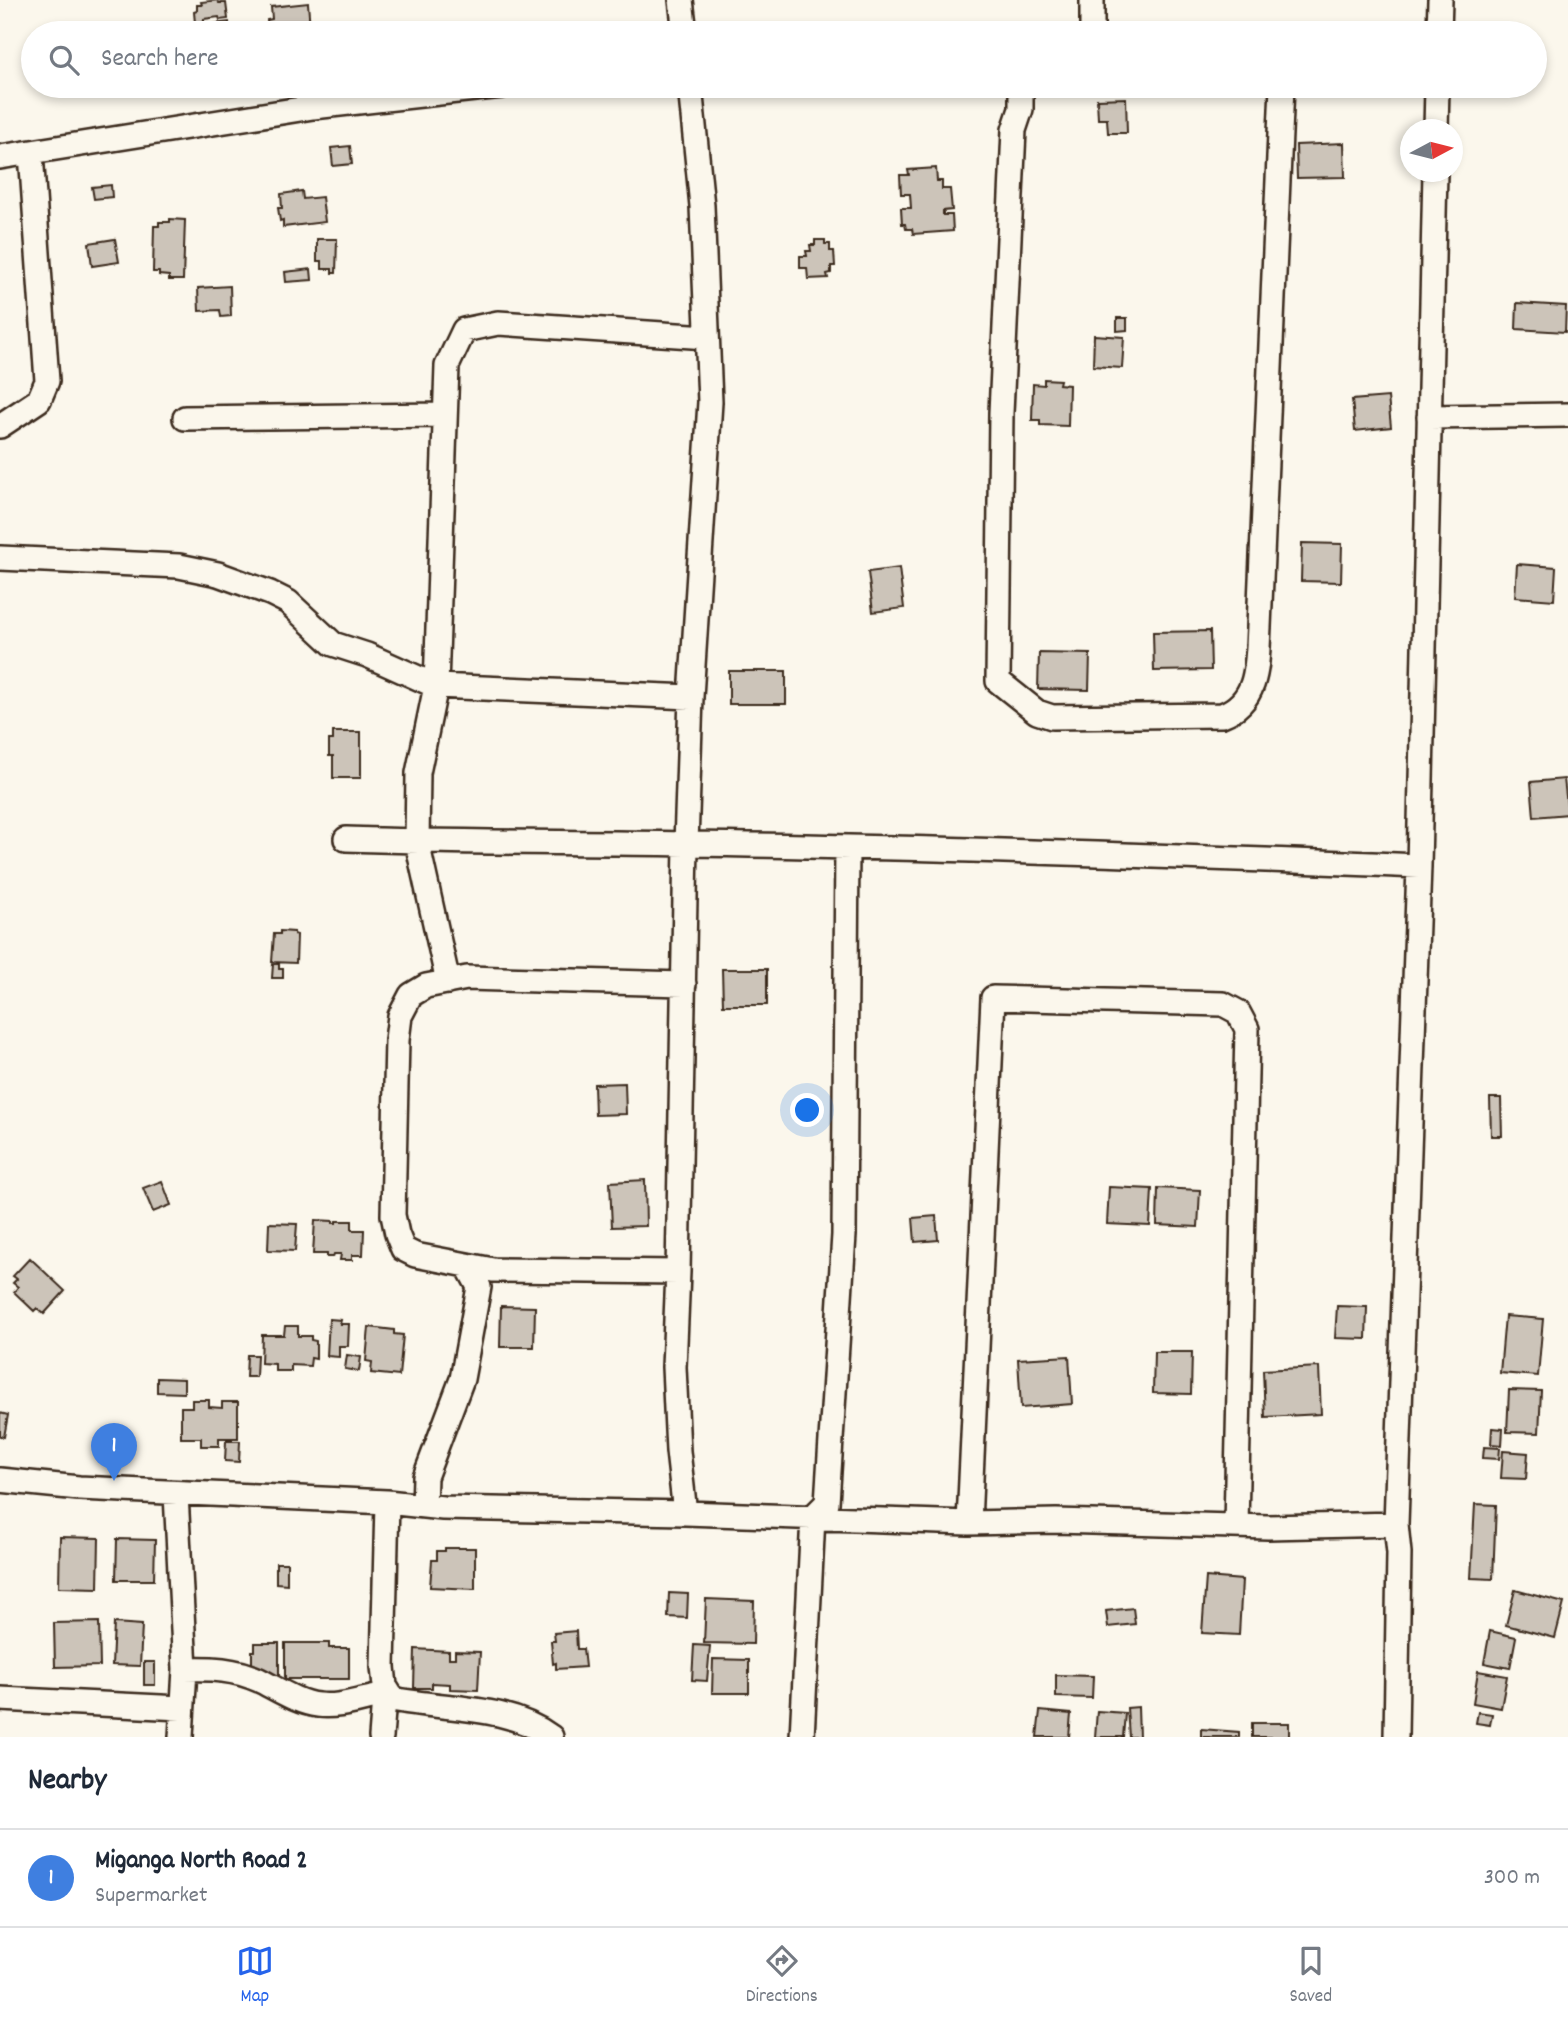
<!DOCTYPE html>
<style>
:root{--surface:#fff;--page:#f2f2f3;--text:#1f2937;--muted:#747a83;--line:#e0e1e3;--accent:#2563eb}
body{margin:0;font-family:Dekko,sans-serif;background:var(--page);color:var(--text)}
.compass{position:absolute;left:1400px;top:119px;width:63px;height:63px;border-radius:50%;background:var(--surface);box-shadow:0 4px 10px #0003;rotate:83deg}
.you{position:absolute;left:808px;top:1111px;width:24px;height:24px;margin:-18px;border:5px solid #fff;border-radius:50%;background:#1a73e8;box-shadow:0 0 0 10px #1a73e833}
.badge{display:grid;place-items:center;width:46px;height:46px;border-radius:50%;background:var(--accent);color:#fff;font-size:23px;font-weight:700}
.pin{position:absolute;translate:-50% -58px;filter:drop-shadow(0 2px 4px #0008)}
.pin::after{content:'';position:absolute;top:37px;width:24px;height:21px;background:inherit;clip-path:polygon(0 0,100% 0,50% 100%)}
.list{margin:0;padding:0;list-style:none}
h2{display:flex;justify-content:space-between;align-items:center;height:91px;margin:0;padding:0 28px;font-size:30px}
h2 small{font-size:23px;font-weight:400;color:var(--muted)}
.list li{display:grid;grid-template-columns:46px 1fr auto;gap:21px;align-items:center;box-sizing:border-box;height:98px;padding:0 28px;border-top:2px solid var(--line)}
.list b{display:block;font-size:26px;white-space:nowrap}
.list p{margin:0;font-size:23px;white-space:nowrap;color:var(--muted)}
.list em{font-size:23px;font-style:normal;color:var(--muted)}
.icon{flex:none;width:38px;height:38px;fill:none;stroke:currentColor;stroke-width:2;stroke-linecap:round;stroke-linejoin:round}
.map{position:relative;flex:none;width:1568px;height:1737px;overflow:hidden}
.search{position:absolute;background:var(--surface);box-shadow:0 4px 10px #0003;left:21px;right:21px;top:21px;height:77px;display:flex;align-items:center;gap:18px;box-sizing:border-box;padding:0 24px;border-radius:38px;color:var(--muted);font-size:26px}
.sheet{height:189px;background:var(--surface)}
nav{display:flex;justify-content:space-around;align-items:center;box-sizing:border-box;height:98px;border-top:2px solid var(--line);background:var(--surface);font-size:19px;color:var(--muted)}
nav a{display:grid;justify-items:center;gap:4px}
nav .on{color:var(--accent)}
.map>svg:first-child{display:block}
.building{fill:#ccc4b9;stroke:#3b2a1e;stroke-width:2}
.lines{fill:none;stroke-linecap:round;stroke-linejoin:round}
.minor-casing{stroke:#3b2a1e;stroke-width:28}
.minor{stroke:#fbf7ec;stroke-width:23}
</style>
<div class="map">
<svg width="1568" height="1737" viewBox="0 0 1568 1737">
<rect width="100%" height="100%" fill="#fbf7ec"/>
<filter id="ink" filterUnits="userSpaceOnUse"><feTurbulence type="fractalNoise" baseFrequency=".0143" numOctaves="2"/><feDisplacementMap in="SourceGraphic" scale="14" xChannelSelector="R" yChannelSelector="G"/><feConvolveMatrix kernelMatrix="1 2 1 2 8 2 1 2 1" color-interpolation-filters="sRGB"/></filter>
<g filter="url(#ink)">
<path class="building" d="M 218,0 L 219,3 L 226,3 L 228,19 L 220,20 L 219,17 L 204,19 L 204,22 L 195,23 L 194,12 L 197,11 L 197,5 L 202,5 L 201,2 Z
M 308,3 L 310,28 L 306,29 L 307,33 L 268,33 L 267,20 L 272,19 L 271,7 Z
M 229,22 L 230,33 L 190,33 L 190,27 Z
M 1126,98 L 1127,133 L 1108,133 L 1107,119 L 1098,119 L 1097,99 Z
M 1344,143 L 1345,177 L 1297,178 L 1296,145 Z
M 350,146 L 352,164 L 333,166 L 331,148 Z
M 936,168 L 937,181 L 942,181 L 942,189 L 950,189 L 952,210 L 943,211 L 943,215 L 952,215 L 953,231 L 913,234 L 912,229 L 906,229 L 905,224 L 902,224 L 901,208 L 911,208 L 910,194 L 901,194 L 900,175 L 909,175 L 908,170 Z
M 111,185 L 112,197 L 94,199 L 92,187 Z
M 302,191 L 303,199 L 322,197 L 325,222 L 283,227 L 283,220 L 280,221 L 278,208 L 282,208 L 281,194 Z
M 170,219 L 185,220 L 183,280 L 169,280 L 169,276 L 159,275 L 159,272 L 153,272 L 154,226 L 159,226 L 159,222 L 170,222 Z
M 115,239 L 119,262 L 92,266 L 89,243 Z
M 317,239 L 337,239 L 336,273 L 332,273 L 332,269 L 322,269 L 322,261 L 317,261 Z
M 815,240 L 825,240 L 825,244 L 830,244 L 830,251 L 834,251 L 835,266 L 831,266 L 831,273 L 827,274 L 828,278 L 808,279 L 807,268 L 800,268 L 800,256 L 807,256 L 806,251 L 811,251 L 810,245 L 815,245 Z
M 311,269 L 312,280 L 286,282 L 285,272 Z
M 230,286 L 231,316 L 221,317 L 220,310 L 199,311 L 198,288 Z
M 1517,303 L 1566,306 L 1565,332 L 1516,329 Z
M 1117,318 L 1127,318 L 1127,330 L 1117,331 Z
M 1094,335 L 1124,337 L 1122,368 L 1093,366 Z
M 1044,379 L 1060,380 L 1059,384 L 1069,385 L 1068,426 L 1040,425 L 1040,420 L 1032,420 L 1033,384 L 1044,385 Z
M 1388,397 L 1391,427 L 1355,431 L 1352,400 Z
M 1302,543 L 1342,544 L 1341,582 L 1301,581 Z
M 1517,564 L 1556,567 L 1554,600 L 1515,597 Z
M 899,568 L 904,608 L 873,612 L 868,572 Z
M 1210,631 L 1211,670 L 1154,671 L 1153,632 Z
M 1039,653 L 1090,654 L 1089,690 L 1038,689 Z
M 729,671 L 786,671 L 786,704 L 729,704 Z
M 333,732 L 361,732 L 361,778 L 333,778 L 333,756 L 329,756 L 329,740 L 333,740 Z
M 1564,779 L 1568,814 L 1534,817 L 1531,782 Z
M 280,931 L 294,932 L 294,934 L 297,935 L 296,963 L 272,962 L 274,934 L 280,934 Z
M 273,964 L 279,964 L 279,969 L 283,969 L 283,978 L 272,978 Z
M 722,969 L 767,969 L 767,1005 L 723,1005 Z
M 625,1083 L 626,1114 L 595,1115 L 594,1084 Z
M 1490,1098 L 1501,1098 L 1502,1136 L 1491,1136 Z
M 645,1180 L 646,1226 L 612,1227 L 610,1182 Z
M 162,1181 L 171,1205 L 153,1212 L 143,1188 Z
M 1109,1187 L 1152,1189 L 1150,1226 L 1107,1224 Z
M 1158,1188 L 1200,1190 L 1198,1227 L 1157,1225 Z
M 936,1216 L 938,1240 L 915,1242 L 913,1218 Z
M 315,1220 L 333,1221 L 333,1223 L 336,1223 L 336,1221 L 352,1221 L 352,1230 L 364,1230 L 363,1255 L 352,1255 L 352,1260 L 340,1260 L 341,1254 L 334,1254 L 333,1257 L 327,1257 L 327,1254 L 313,1254 Z
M 269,1223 L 297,1224 L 295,1251 L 268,1250 Z
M 30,1258 L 65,1291 L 44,1314 L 37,1308 L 34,1311 L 14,1292 L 18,1287 L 13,1283 L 17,1279 L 13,1276 Z
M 501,1306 L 535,1307 L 534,1347 L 500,1347 Z
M 1337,1306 L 1367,1307 L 1366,1339 L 1335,1338 Z
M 1505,1316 L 1543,1319 L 1538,1376 L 1500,1373 Z
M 329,1319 L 341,1320 L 340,1324 L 349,1324 L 348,1346 L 339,1346 L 339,1357 L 327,1356 Z
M 285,1326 L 298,1326 L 298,1336 L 311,1336 L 311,1340 L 316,1341 L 316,1359 L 311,1358 L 310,1366 L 291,1365 L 291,1371 L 275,1371 L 275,1364 L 261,1363 L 262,1335 L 284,1335 Z
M 369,1327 L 394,1330 L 394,1334 L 403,1335 L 399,1376 L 371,1373 L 372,1362 L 366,1361 Z
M 1154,1352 L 1192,1352 L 1191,1394 L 1153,1393 Z
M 247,1355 L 257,1355 L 256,1377 L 246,1377 Z
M 347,1355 L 361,1357 L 359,1371 L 345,1369 Z
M 1069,1356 L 1072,1404 L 1021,1408 L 1018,1359 Z
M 1319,1367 L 1321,1414 L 1265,1417 L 1263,1370 Z
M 157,1378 L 184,1379 L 184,1393 L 157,1392 Z
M 1509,1390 L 1541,1391 L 1539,1433 L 1507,1432 Z
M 192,1400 L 209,1400 L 209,1407 L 222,1408 L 222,1402 L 238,1402 L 238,1438 L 219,1438 L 219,1446 L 201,1446 L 201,1438 L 181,1438 L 181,1407 L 192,1407 Z
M 0,1413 L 8,1415 L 4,1437 L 0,1436 Z
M 1492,1428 L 1503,1429 L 1502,1445 L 1491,1444 Z
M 226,1441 L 240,1441 L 239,1462 L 225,1461 Z
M 1484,1447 L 1500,1448 L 1499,1459 L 1483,1458 Z
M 1503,1451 L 1528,1453 L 1526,1479 L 1501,1478 Z
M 1475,1504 L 1496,1505 L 1493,1579 L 1471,1578 Z
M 60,1537 L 99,1538 L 98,1588 L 59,1587 Z
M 117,1539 L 155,1540 L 154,1580 L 116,1580 Z
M 445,1548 L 475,1548 L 475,1589 L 430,1587 L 432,1560 L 437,1560 L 437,1551 L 445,1551 Z
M 276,1563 L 287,1563 L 287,1584 L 276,1583 Z
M 1206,1577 L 1242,1580 L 1239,1635 L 1202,1633 Z
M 1515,1590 L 1564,1603 L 1555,1638 L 1506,1625 Z
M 669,1593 L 688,1594 L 687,1618 L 668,1617 Z
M 706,1599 L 754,1601 L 753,1644 L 704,1643 Z
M 1133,1608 L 1135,1624 L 1108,1627 L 1106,1611 Z
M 99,1622 L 100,1666 L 55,1667 L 54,1623 Z
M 114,1623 L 142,1625 L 140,1666 L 112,1665 Z
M 576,1631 L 577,1649 L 583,1649 L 585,1667 L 556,1669 L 556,1663 L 553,1664 L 551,1641 L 555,1641 L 554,1633 Z
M 1490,1631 L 1516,1637 L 1510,1668 L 1484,1663 Z
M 255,1643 L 279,1643 L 279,1676 L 255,1676 L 252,1668 L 252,1651 L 255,1651 Z
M 285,1643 L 329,1643 L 329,1648 L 349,1648 L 349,1679 L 285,1679 Z
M 694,1645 L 710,1646 L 707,1681 L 692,1680 Z
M 415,1649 L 449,1651 L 449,1658 L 455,1658 L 455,1651 L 480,1652 L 478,1690 L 450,1689 L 450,1684 L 432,1683 L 432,1688 L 414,1688 Z
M 713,1659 L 749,1660 L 749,1693 L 712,1693 Z
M 144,1662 L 155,1662 L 155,1685 L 144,1685 Z
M 1478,1671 L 1507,1676 L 1501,1708 L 1473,1703 Z
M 1056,1675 L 1093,1676 L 1092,1698 L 1056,1697 Z
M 1138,1707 L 1139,1737 L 1129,1737 L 1127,1708 Z
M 1040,1711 L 1071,1714 L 1069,1737 L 1037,1737 Z
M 1097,1711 L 1125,1713 L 1123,1737 L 1095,1737 Z
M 1478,1712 L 1492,1714 L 1490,1725 L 1476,1723 Z
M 1252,1723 L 1289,1723 L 1289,1737 L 1252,1737 Z
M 1201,1729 L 1239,1732 L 1239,1737 L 1201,1737 Z"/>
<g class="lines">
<defs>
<path id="minor" d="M 681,0 L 685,33
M 1092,33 L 1092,0
M 1439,33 L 1440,0
M 1021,86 L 1021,109 L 1014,130 L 1001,413 L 998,681 L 1037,712 L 1052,717 L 1222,715 C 1260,701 1257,661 1259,627 L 1282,86
M 1436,130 L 1437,86
M 0,157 L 313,107 L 502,86
M 1429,417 L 1568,415
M 185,418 L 445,415
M 0,426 L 39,400 L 47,381 L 31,153
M 0,558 L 179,566 L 218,574 L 270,593 L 288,602 L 333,644 L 367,655 L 436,686 L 691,697 L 710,402 L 702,206 L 690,86
M 346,839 C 459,843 572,842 685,844 C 930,847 1174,856 1419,866
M 448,982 L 417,842 L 418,773 L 436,686 L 447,366 L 464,330 L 498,323 L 707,337
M 678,1272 L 493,1270 L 415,1255 L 403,1249 L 397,1234 L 393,1215 L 397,1040 L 400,1016 L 411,995 L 426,986 L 467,978 L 684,984
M 0,1480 L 79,1488 L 387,1502 L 443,1508 L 685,1513 L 969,1523 L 1056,1521 L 1268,1527 L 1396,1524
M 176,1494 L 185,1669 C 211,1668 235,1669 259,1680 C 277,1689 298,1703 318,1705 C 339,1708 362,1699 382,1696
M 387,1502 L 383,1667 L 385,1686 L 393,1699 C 444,1710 507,1704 551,1737
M 424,1506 L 425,1477 L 462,1379 L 479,1287 L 467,1265
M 685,1513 L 678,1451 L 674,1367 L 678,1272 L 686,844 L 691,697
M 969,1523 L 993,998 L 1223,1004 L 1238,1012 L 1247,1029 L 1236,1526
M 0,1699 L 181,1708
M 181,1737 L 185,1669
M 381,1737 L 385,1686
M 802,1737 L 813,1517 L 827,1503 L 844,1235 L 847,847
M 1396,1737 L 1399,1553 L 1396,1524 L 1419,866 L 1435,172"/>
</defs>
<use href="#minor" class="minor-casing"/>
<use href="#minor" class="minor"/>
</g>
</g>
</svg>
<svg class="compass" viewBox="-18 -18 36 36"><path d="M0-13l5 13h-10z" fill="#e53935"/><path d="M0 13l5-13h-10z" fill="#747a83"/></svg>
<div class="you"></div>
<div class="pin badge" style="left:114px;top:1481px;background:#3f7fe0">1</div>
<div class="search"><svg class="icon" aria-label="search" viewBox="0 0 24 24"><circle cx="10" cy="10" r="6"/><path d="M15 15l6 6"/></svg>Search here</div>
</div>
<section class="sheet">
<h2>Nearby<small></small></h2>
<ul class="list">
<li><span class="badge" style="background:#3f7fe0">1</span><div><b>Miganga North Road 2</b><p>Supermarket</p></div><em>300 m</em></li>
</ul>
</section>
<nav>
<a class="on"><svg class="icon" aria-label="map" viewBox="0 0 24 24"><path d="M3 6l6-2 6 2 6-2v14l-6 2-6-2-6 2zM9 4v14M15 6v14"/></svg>Map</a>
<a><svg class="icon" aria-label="directions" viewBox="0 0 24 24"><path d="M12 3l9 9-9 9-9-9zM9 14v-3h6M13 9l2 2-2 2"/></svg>Directions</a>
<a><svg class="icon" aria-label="saved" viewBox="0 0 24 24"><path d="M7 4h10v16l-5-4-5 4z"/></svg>Saved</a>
</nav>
